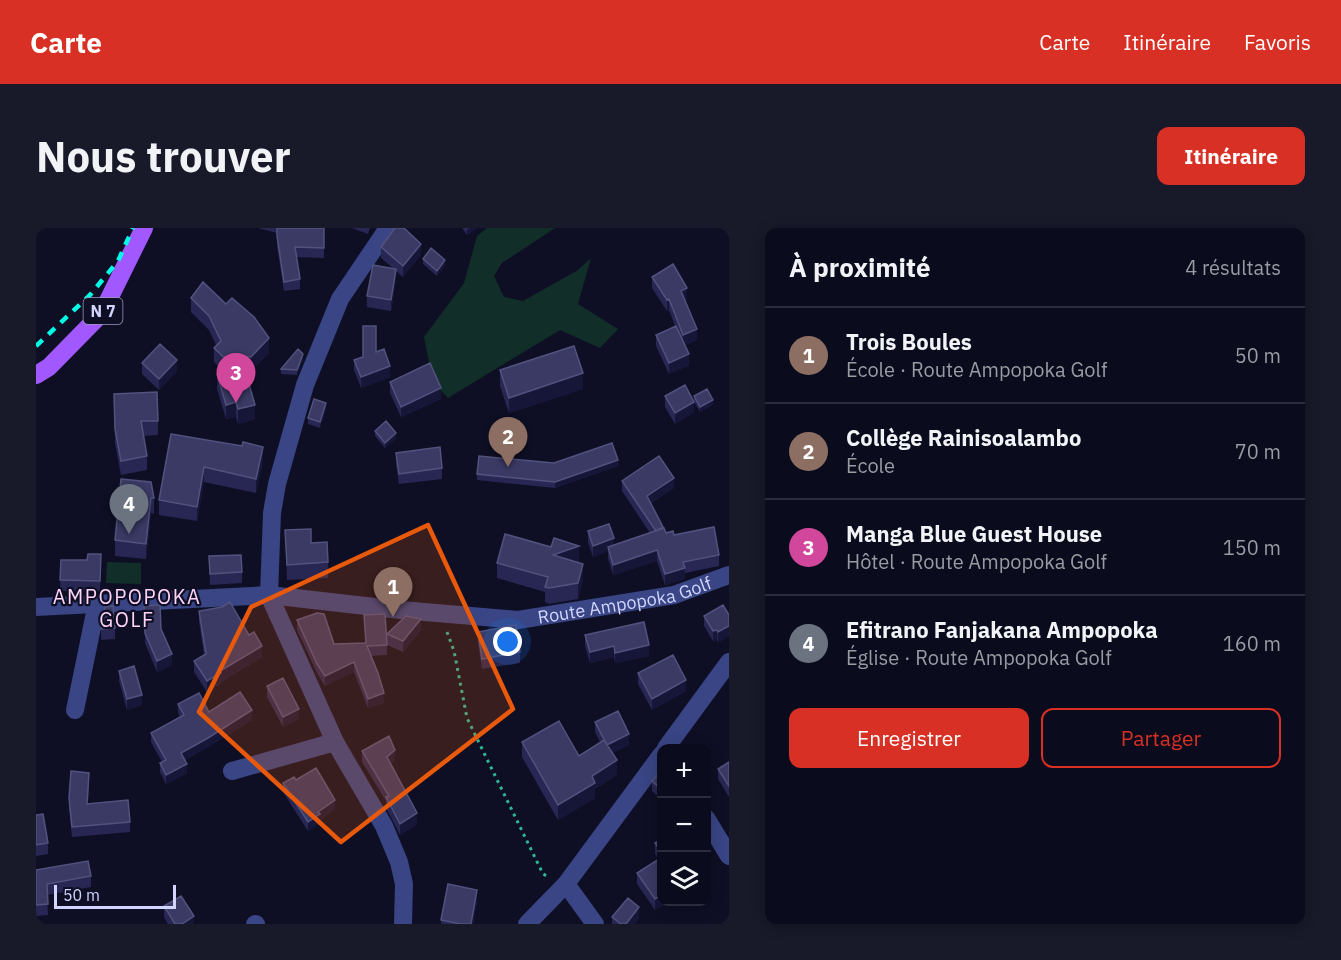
<!DOCTYPE html>
<html lang="fr">
<meta charset="utf-8">
<style>
:root{--surface:#0a0b1c;--page:#181929;--text:#f1f3f6;--muted:#999ba3;--line:#2a2b3b;--accent:#d93025}
body{margin:0;font-family:"IBM Plex Sans",sans-serif;background:var(--page);color:var(--text)}
.controls{position:absolute;right:18px;bottom:18px;display:grid;overflow:hidden;border-radius:12px;box-shadow:0 3px 15px #0003}
.controls button{width:54px;height:54px;display:grid;place-items:center;padding:0;border:0;border-bottom:2px solid var(--line);background:var(--surface);color:var(--text);font:30px sans-serif}
.scale{position:absolute;left:18px;bottom:15px;width:122px;box-sizing:border-box;padding-left:6px;border:3px solid #d2d6ff;border-top:0;font-size:16px;line-height:21px;white-space:nowrap;color:#d2d6ff;-webkit-text-stroke:4px #0e0f25;paint-order:stroke}
.you{position:absolute;left:472px;top:414px;width:21px;height:21px;margin:-15px;border:4px solid #fff;border-radius:50%;background:#1a73e8;box-shadow:0 0 0 9px #1a73e833}
.badge{display:grid;place-items:center;width:39px;height:39px;border-radius:50%;background:var(--accent);color:#fff;font-size:20px;font-weight:700}
.pin{position:absolute;translate:-50% -50px;filter:drop-shadow(0 2px 3px #0008)}
.pin::after{content:'';position:absolute;top:32px;width:21px;height:18px;background:inherit;clip-path:polygon(0 0,100% 0,50% 100%)}
.list{margin:0;padding:0;list-style:none}
h2{display:flex;justify-content:space-between;align-items:center;height:78px;margin:0;padding:0 24px;font-size:26px}
h2 small{font-size:20px;font-weight:400;color:var(--muted)}
.list li{display:grid;grid-template-columns:39px 1fr auto;gap:18px;align-items:center;box-sizing:border-box;height:96px;padding:0 24px;border-top:2px solid var(--line)}
.list b{display:block;font-size:22px;white-space:nowrap}
.list p{margin:0;font-size:20px;white-space:nowrap;color:var(--muted)}
.list em{font-size:20px;font-style:normal;color:var(--muted)}
.actions{display:flex;gap:12px;padding:18px 24px}
.actions a{flex:1;padding:14px 0;border:2px solid var(--accent);border-radius:12px;text-align:center;font-size:21px;color:var(--accent)}
.actions .main{background:var(--accent);color:#fff}
.icon{flex:none;width:33px;height:33px;fill:none;stroke:currentColor;stroke-width:2;stroke-linecap:round;stroke-linejoin:round}
.map{position:relative;flex:none;width:693px;height:696px;overflow:hidden;border-radius:12px}
header{display:flex;align-items:center;gap:36px;box-sizing:border-box;height:84px;padding:0 30px;background:var(--accent);color:#fff}
header strong{font-size:28px}
nav{display:flex;gap:33px;margin-inline-start:auto;font-size:21px}
.intro{display:flex;align-items:center;justify-content:space-between;box-sizing:border-box;height:144px;padding:0 36px}
h1{margin:0;font-size:42px}
.button{padding:15px 27px;border-radius:12px;background:var(--accent);color:#fff;font-size:21px;font-weight:700}
main{display:flex;gap:36px;padding:0 36px}
aside{flex:1;background:var(--surface);border-radius:12px;box-shadow:0 3px 15px #0003}
.map>svg:first-child{display:block}
.green{fill:#112f28}
.lines{fill:none;stroke-linecap:round;stroke-linejoin:round}
.path{stroke:#2eb795;stroke-width:3;stroke-dasharray:3 4.5;stroke-linecap:butt}
.minor{stroke:#394584;stroke-width:18}
.major{stroke:#a159ff;stroke-width:18}
.rail{stroke:#00fde6;stroke-width:4.5;stroke-dasharray:9 8;stroke-linecap:butt}
.wall{fill:#282753}
.shaded-wall{fill:#161639}
.building{fill:#3a3a65;stroke:#52527e;stroke-width:1.5}
.marked{fill:#e8590c;fill-opacity:0.2;stroke:#e8590c;stroke-width:4.5;stroke-linejoin:round}
.labels{text-anchor:middle;dominant-baseline:central;stroke-width:4.5;stroke-linejoin:round;paint-order:stroke}
.shield{fill:#0e0f25;stroke:#979abe;stroke-width:1.5}
.shield-label{font-size:16px;font-weight:bold;fill:#d2d6ff}
.street-label{font-size:18px;fill:#d2d6ff;stroke:#0e0f25}
.neighbourhood-label{font-size:20px;letter-spacing:1.5px;fill:#ffd4f8;stroke:#0e0f25}
</style>
<header>
<strong>Carte</strong>
<nav><a>Carte</a><a>Itinéraire</a><a>Favoris</a></nav>
</header>
<div class="intro"><h1>Nous trouver</h1><a class="button">Itinéraire</a></div>
<main>
<div class="map">
<svg width="693" height="696" viewBox="0 0 693 696">
<rect width="100%" height="100%" fill="#0e0f25"/>
<path class="green" d="M 451,0 L 519,0 L 466,35 L 458,48 L 468,69 L 487,73 L 542,42 L 555,30 L 542,76 L 582,101 L 564,120 L 524,102 L 412,170 L 397,154 L 388,109 L 428,55 L 441,8 Z
M 71,334 L 105,335 L 105,356 L 70,355 Z"/>
<g class="lines">
<path class="path" d="M 411,404 L 418,423 L 431,490 L 507,646 L 513,649"/>
<g class="minor">
<path d="M 352,0 L 304,71 L 269,157 L 241,256 L 236,285 L 233,367 L 299,514 L 348,598 L 363,634 L 368,656 L 367,696"/>
<path id="s1" d="M 0,379 L 233,367 L 365,382 L 482,392 L 638,367 L 693,347"/>
<path d="M 39,482 L 61,375"/>
<path d="M 630,520 L 693,434"/>
<path d="M 196,543 L 299,514"/>
<path d="M 670,590 L 693,628"/>
<path d="M 530,656 L 559,696"/>
<path d="M 219,696 L 220,696"/>
<path d="M 491,696 L 530,656 L 626,526"/>
</g>
<path class="major" d="M 0,147 L 13,139 L 66,85 L 108,0"/>
<path class="rail" d="M 0,118 L 54,67 L 82,33 L 97,0"/>
</g>
<path class="wall" d="M 222,0 L 288,0 L 288,30 L 261,29 L 264,51 L 264,61 L 248,63 L 241,18 L 241,5 Z
M 316,0 L 334,0 L 332,6 Z
M 426,0 L 441,0 L 431,7 Z
M 345,19 L 385,27 L 367,49 L 360,43 L 360,52 L 355,83 L 331,79 L 331,68 L 357,40 L 345,30 Z
M 387,31 L 409,37 L 401,48 L 387,36 Z
M 616,49 L 651,70 L 649,72 L 661,112 L 649,117 L 653,137 L 633,146 L 620,118 L 620,107 L 639,98 L 633,82 L 631,83 L 616,60 Z
M 155,70 L 233,125 L 215,144 L 209,143 L 219,191 L 202,196 L 200,189 L 190,191 L 181,161 L 181,146 L 188,144 L 178,134 L 178,120 L 180,117 L 173,102 L 155,84 Z
M 340,124 L 354,149 L 325,160 L 318,142 L 318,132 Z
M 267,131 L 261,147 L 245,146 L 245,141 Z
M 106,135 L 141,143 L 123,162 L 106,146 Z
M 464,142 L 547,161 L 473,185 L 464,158 Z
M 354,154 L 405,171 L 365,189 L 354,165 Z
M 78,166 L 122,193 L 122,207 L 107,208 L 111,228 L 111,242 L 85,247 L 79,215 Z
M 629,168 L 658,173 L 658,168 L 677,177 L 664,184 L 658,174 L 658,184 L 639,196 L 629,179 Z
M 290,180 L 284,200 L 272,196 L 272,190 Z
M 339,203 L 360,210 L 349,220 L 339,208 Z
M 135,206 L 227,233 L 220,265 L 168,254 L 161,293 L 123,287 L 123,272 Z
M 360,225 L 406,240 L 406,251 L 363,256 L 360,236 Z
M 518,235 L 582,238 L 519,260 L 441,252 L 441,246 Z
M 85,251 L 118,270 L 118,286 L 115,285 L 110,331 L 79,328 L 79,312 Z
M 586,253 L 638,260 L 615,275 L 627,301 L 630,305 L 638,307 L 683,327 L 683,338 L 649,345 L 649,351 L 629,357 L 621,333 L 577,347 L 572,330 L 572,323 L 557,329 L 552,314 L 552,303 L 578,317 L 614,305 L 586,263 Z
M 249,302 L 275,315 L 292,334 L 292,350 L 251,352 Z
M 65,326 L 64,364 L 24,363 L 25,332 L 51,332 Z
M 173,328 L 206,344 L 206,355 L 174,357 Z
M 543,333 L 541,334 L 547,352 L 542,371 L 513,376 L 509,374 L 509,364 L 461,350 L 461,335 Z
M 108,378 L 125,401 L 136,437 L 121,444 L 109,415 Z
M 163,383 L 213,407 L 226,429 L 185,454 L 185,456 L 171,464 L 158,444 L 158,433 L 168,427 L 163,394 Z
M 693,387 L 682,415 L 681,412 L 677,413 L 668,398 L 668,388 Z
M 261,392 L 298,416 L 351,417 L 351,427 L 335,428 L 348,475 L 332,480 L 318,444 L 289,458 L 281,445 L 261,402 Z
M 79,400 L 79,411 L 65,412 L 65,401 Z
M 385,402 L 367,424 L 351,417 L 351,406 Z
M 442,404 L 484,424 L 484,435 L 446,441 L 442,415 Z
M 549,407 L 613,428 L 579,435 L 578,429 L 554,435 L 549,418 Z
M 83,443 L 106,477 L 91,482 L 83,453 Z
M 602,445 L 650,463 L 616,482 L 602,456 Z
M 231,458 L 263,491 L 247,499 L 231,469 Z
M 142,476 L 173,484 L 216,492 L 172,519 L 149,532 L 151,545 L 130,556 L 124,544 L 124,535 L 126,534 L 115,514 L 115,505 L 144,489 L 142,485 Z
M 559,494 L 593,517 L 576,525 L 581,547 L 559,561 L 559,570 L 522,592 L 486,529 L 486,514 L 543,528 L 564,514 L 559,504 Z
M 326,523 L 359,533 L 355,536 L 381,596 L 364,607 L 350,580 L 350,573 L 326,534 Z
M 693,534 L 693,569 L 682,551 L 682,541 Z
M 626,542 L 626,572 L 616,563 L 616,553 Z
M 260,552 L 299,581 L 284,592 L 284,595 L 272,603 L 247,564 L 247,555 Z
M 53,555 L 52,576 L 94,594 L 94,604 L 36,609 L 33,581 L 33,570 Z
M 0,587 L 12,615 L 12,626 L 0,628 Z
M 626,611 L 626,674 L 632,674 L 619,682 L 601,656 L 601,645 L 622,631 L 619,626 L 619,615 Z
M 0,642 L 55,648 L 55,659 L 11,667 L 12,687 L 0,688 Z
M 441,673 L 437,696 L 405,696 L 405,692 Z
M 128,678 L 158,696 L 132,696 L 128,689 Z
M 576,689 L 603,690 L 599,696 L 576,696 Z"/>
<path class="shaded-wall" d="M 434,0 L 441,0 L 431,7 L 431,2 Z
M 385,16 L 385,27 L 367,49 L 367,38 Z
M 409,32 L 409,37 L 401,48 L 401,43 Z
M 360,41 L 360,52 L 355,83 L 355,72 Z
M 651,60 L 651,70 L 645,74 L 645,63 Z
M 633,71 L 633,82 L 631,83 L 631,72 Z
M 661,101 L 661,112 L 647,118 L 647,107 Z
M 233,110 L 233,125 L 215,144 L 215,129 Z
M 267,126 L 267,131 L 261,147 L 261,142 Z
M 653,126 L 653,137 L 633,146 L 633,135 Z
M 141,132 L 141,143 L 123,162 L 123,151 Z
M 354,138 L 354,149 L 325,160 L 325,149 Z
M 547,145 L 547,161 L 473,185 L 473,170 Z
M 405,160 L 405,171 L 365,189 L 365,179 Z
M 677,172 L 677,177 L 664,184 L 664,179 Z
M 200,174 L 200,189 L 190,191 L 190,177 Z
M 658,174 L 658,184 L 639,196 L 639,185 Z
M 290,175 L 290,180 L 284,200 L 284,194 Z
M 219,177 L 219,191 L 202,196 L 202,181 Z
M 360,205 L 360,210 L 349,220 L 349,215 Z
M 227,219 L 227,233 L 220,265 L 220,251 Z
M 582,232 L 582,238 L 519,260 L 519,254 Z
M 168,239 L 168,254 L 161,293 L 161,279 Z
M 638,250 L 638,260 L 611,277 L 611,268 Z
M 115,270 L 115,285 L 110,331 L 110,316 Z
M 578,310 L 578,321 L 572,319 L 572,323 L 557,329 L 557,318 Z
M 543,318 L 543,333 L 517,343 L 517,327 Z
M 621,322 L 621,333 L 577,347 L 577,337 Z
M 547,336 L 547,352 L 542,371 L 542,355 Z
M 649,340 L 649,351 L 629,357 L 629,346 Z
M 385,391 L 385,402 L 367,424 L 367,413 Z
M 693,398 L 693,408 L 682,415 L 682,404 Z
M 681,402 L 681,412 L 677,413 L 677,403 Z
M 613,417 L 613,428 L 579,435 L 579,425 Z
M 226,418 L 226,429 L 185,454 L 185,456 L 171,464 L 171,453 L 184,443 Z
M 578,418 L 578,429 L 554,435 L 554,424 Z
M 136,426 L 136,437 L 121,444 L 121,433 Z
M 318,434 L 318,444 L 289,458 L 289,448 Z
M 650,452 L 650,463 L 616,482 L 616,471 Z
M 348,465 L 348,475 L 332,480 L 332,471 Z
M 106,467 L 106,477 L 91,482 L 91,471 Z
M 263,481 L 263,491 L 247,499 L 247,489 Z
M 216,482 L 216,492 L 172,519 L 145,534 L 145,525 Z
M 593,506 L 593,517 L 570,528 L 570,517 Z
M 359,522 L 359,533 L 351,540 L 351,529 Z
M 581,532 L 581,547 L 559,561 L 559,570 L 522,592 L 522,577 L 556,548 Z
M 151,536 L 151,545 L 130,556 L 130,547 Z
M 299,572 L 299,581 L 284,592 L 284,595 L 272,603 L 272,594 L 282,584 Z
M 381,585 L 381,596 L 364,607 L 364,596 Z
M 441,662 L 441,673 L 437,696 L 435,696 Z
M 626,667 L 626,674 L 632,674 L 619,682 L 619,671 Z
M 603,679 L 603,690 L 599,696 L 590,696 Z
M 158,688 L 158,696 L 146,696 Z"/>
<path class="building" d="M 241,0 L 288,0 L 288,20 L 259,19 L 264,51 L 248,54 L 241,8 Z
M 359,0 L 368,0 L 385,16 L 367,38 L 345,19 Z
M 395,20 L 409,32 L 401,43 L 387,31 Z
M 637,36 L 651,60 L 645,63 L 661,101 L 647,107 L 633,71 L 631,72 L 616,49 Z
M 337,37 L 360,41 L 355,72 L 331,68 Z
M 167,54 L 190,76 L 196,70 L 218,89 L 233,110 L 215,129 L 205,128 L 219,177 L 202,181 L 200,174 L 190,177 L 181,146 L 200,141 L 178,120 L 185,113 L 173,88 L 155,70 Z
M 327,98 L 340,98 L 340,124 L 348,121 L 354,138 L 325,149 L 318,132 L 327,129 Z
M 640,98 L 653,126 L 633,135 L 620,107 Z
M 124,116 L 141,132 L 123,151 L 106,135 Z
M 538,118 L 547,145 L 473,170 L 464,142 Z
M 262,121 L 267,126 L 261,142 L 245,141 Z
M 394,135 L 405,160 L 365,179 L 354,154 Z
M 649,157 L 658,174 L 639,185 L 629,168 Z
M 671,161 L 677,172 L 664,179 L 658,168 Z
M 121,164 L 122,193 L 105,193 L 111,228 L 85,233 L 79,201 L 78,166 Z
M 278,171 L 290,175 L 284,194 L 272,190 Z
M 350,193 L 360,205 L 349,215 L 339,203 Z
M 135,206 L 206,218 L 207,214 L 227,219 L 220,251 L 168,239 L 161,279 L 123,272 Z
M 576,215 L 582,232 L 519,254 L 441,246 L 443,228 L 518,235 Z
M 404,219 L 406,240 L 363,246 L 360,225 Z
M 623,228 L 638,250 L 611,268 L 627,299 L 620,303 L 586,253 Z
M 85,251 L 115,254 L 118,270 L 115,270 L 110,316 L 79,312 Z
M 573,296 L 578,310 L 557,318 L 552,303 Z
M 678,299 L 683,327 L 647,334 L 649,340 L 629,346 L 621,322 L 577,337 L 572,319 L 628,300 L 630,305 L 637,303 L 638,307 Z
M 275,301 L 275,315 L 291,314 L 292,334 L 251,337 L 249,302 Z
M 469,306 L 515,319 L 518,310 L 543,318 L 517,327 L 547,336 L 542,355 L 513,360 L 509,359 L 512,349 L 461,335 Z
M 52,326 L 65,326 L 64,353 L 24,352 L 25,332 L 51,332 Z
M 205,327 L 206,344 L 174,346 L 173,328 Z
M 194,374 L 213,407 L 218,404 L 226,418 L 184,443 L 185,445 L 171,453 L 158,433 L 170,426 L 163,383 L 186,379 Z
M 124,377 L 125,401 L 136,426 L 121,433 L 109,405 L 108,378 Z
M 687,377 L 693,387 L 693,398 L 682,404 L 681,402 L 677,403 L 668,388 Z
M 77,378 L 79,400 L 65,401 L 69,379 Z
M 281,385 L 288,386 L 298,416 L 330,415 L 328,387 L 349,386 L 351,417 L 331,418 L 342,445 L 348,465 L 332,471 L 318,434 L 289,448 L 281,436 L 261,392 Z
M 370,388 L 385,391 L 367,413 L 351,406 Z
M 608,394 L 613,417 L 579,425 L 578,418 L 554,424 L 549,407 Z
M 480,397 L 484,424 L 446,431 L 442,404 Z
M 637,427 L 650,452 L 616,471 L 602,445 Z
M 98,438 L 106,467 L 91,471 L 83,443 Z
M 247,450 L 263,481 L 247,489 L 231,458 Z
M 204,464 L 216,482 L 172,510 L 145,525 L 151,536 L 130,547 L 124,535 L 130,532 L 115,505 L 148,487 L 142,476 L 163,465 L 173,484 Z
M 582,483 L 593,506 L 571,517 L 559,494 Z
M 523,493 L 543,528 L 568,512 L 581,532 L 556,548 L 559,555 L 522,577 L 486,514 Z
M 353,508 L 359,522 L 351,529 L 381,585 L 364,596 L 350,569 L 353,568 L 326,523 Z
M 693,534 L 693,558 L 682,541 Z
M 280,540 L 299,572 L 282,584 L 284,586 L 272,594 L 247,555 L 258,549 L 260,552 Z
M 626,542 L 626,562 L 616,553 Z
M 35,543 L 53,545 L 51,576 L 92,572 L 94,594 L 36,599 L 33,570 Z
M 7,586 L 12,615 L 0,617 L 0,587 Z
M 626,611 L 626,626 L 619,615 Z
M 626,629 L 626,667 L 619,671 L 601,645 Z
M 52,633 L 55,648 L 11,656 L 12,676 L 0,677 L 0,642 Z
M 412,656 L 441,662 L 435,696 L 424,696 L 405,692 Z
M 145,668 L 158,688 L 146,696 L 139,696 L 128,678 Z
M 592,670 L 603,679 L 590,696 L 585,696 L 576,689 Z"/>
<path class="marked" d="M 392,297 L 477,481 L 305,614 L 163,484 L 215,379 Z"/>
<g class="labels">
<rect class="shield" x="47.5" y="70" width="39" height="26" rx="4.5"/>
<g class="shield-label">
<text x="67" y="83">N 7</text>
</g>
<g class="street-label">
<text stroke="none"><textPath href="#s1" startOffset="592">Route Ampopoka Golf</textPath></text>
</g>
<g class="neighbourhood-label">
<text x="91" y="368">AMPOPOPOKA<tspan x="91" dy="23">GOLF</tspan></text>
</g>
</g>
</svg>
<div class="controls">
<button>+</button>
<button>−</button>
<button><svg class="icon" aria-label="layers" viewBox="0 0 24 24"><path d="M12 4l9 5-9 5-9-5zM3 14l9 5 9-5"/></svg></button>
</div>
<div class="scale">50 m</div>
<div class="you"></div>
<div class="pin badge" style="left:357px;top:389px;background:#8d6e63">1</div>
<div class="pin badge" style="left:472px;top:239px;background:#8d6e63">2</div>
<div class="pin badge" style="left:200px;top:175px;background:#d1479c">3</div>
<div class="pin badge" style="left:93px;top:306px;background:#6b7280">4</div>
</div>
<aside>
<h2>À proximité<small>4 résultats</small></h2>
<ul class="list">
<li><span class="badge" style="background:#8d6e63">1</span><div><b>Trois Boules</b><p>École · Route Ampopoka Golf</p></div><em>50 m</em></li>
<li><span class="badge" style="background:#8d6e63">2</span><div><b>Collège Rainisoalambo</b><p>École</p></div><em>70 m</em></li>
<li><span class="badge" style="background:#d1479c">3</span><div><b>Manga Blue Guest House</b><p>Hôtel · Route Ampopoka Golf</p></div><em>150 m</em></li>
<li><span class="badge" style="background:#6b7280">4</span><div><b>Efitrano Fanjakana Ampopoka</b><p>Église · Route Ampopoka Golf</p></div><em>160 m</em></li>
</ul>
<div class="actions"><a class="main">Enregistrer</a><a>Partager</a></div>
</aside>
</main>
